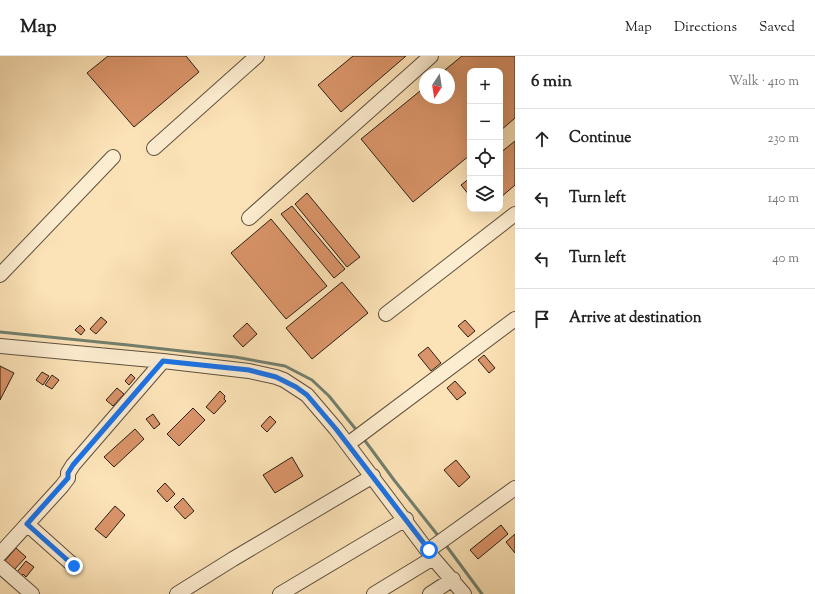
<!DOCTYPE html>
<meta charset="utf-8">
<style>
:root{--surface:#fff;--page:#f6f6f6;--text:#222;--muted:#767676;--line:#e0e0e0}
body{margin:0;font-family:"Sorts Mill Goudy",serif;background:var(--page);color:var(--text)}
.controls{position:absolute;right:12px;top:12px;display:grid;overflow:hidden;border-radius:8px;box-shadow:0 4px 16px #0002}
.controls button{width:36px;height:36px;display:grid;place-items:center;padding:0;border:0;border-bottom:1px solid var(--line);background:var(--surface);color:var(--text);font:20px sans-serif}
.compass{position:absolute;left:419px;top:12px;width:36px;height:36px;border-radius:50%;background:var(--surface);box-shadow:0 4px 16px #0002;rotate:192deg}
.stop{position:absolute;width:12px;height:12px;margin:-9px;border:3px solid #1a73e8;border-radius:50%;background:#fff}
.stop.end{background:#1a73e8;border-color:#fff;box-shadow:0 1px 4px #0008}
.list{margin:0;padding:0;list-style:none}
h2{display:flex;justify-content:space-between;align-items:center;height:52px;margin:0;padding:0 16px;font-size:17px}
h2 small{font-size:13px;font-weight:400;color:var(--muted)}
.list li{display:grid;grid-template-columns:26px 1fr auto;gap:12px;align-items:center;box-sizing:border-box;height:60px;padding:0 16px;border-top:1px solid var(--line)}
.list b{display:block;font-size:15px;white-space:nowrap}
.list em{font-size:13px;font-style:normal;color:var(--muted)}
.icon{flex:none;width:22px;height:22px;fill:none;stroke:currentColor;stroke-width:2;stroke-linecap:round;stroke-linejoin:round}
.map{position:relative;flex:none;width:515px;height:538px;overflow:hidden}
header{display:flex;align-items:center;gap:24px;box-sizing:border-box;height:56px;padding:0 20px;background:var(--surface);border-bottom:1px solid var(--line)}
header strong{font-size:19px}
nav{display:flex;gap:22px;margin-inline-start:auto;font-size:14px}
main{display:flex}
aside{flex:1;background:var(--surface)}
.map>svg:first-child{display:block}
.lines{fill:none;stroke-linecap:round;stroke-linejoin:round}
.stream{stroke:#717f6e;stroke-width:3}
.building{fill:#da9469;stroke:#2b1f15}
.minor-casing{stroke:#5f503e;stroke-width:16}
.minor{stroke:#fdedd0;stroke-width:14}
.route{stroke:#1a73e8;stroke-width:5}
</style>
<header>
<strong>Map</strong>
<nav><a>Map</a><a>Directions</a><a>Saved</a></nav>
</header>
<main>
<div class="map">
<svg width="515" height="538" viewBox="0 0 515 538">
<rect width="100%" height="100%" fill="#fce3b7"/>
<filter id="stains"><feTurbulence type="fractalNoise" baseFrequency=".005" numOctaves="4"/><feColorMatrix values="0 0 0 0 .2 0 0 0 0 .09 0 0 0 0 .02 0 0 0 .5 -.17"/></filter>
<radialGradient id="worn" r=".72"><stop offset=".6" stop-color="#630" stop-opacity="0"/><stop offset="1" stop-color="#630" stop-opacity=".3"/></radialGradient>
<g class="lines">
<path class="stream" d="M 0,276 L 128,289 L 235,301 L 285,310 L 312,324 L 329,340 L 358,376
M 363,382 L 394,424 L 440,482
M 445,488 L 482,538"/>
</g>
<path class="building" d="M 108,0 L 186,0 L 199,16 L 134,71 L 87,17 Z
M 353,0 L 406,0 L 341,56 L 318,29 Z
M 462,0 L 515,0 L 515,62 L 500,75 L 500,15 L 470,15 L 470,99 L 413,146 L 361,83 L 425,31 L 425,42 L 449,42 L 449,18 L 440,18 Z
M 515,85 L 515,129 L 500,142 L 500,97 Z
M 470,122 L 470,140 L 461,129 Z
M 307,137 L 360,201 L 347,211 L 295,148 Z
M 292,150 L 345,213 L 334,222 L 281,158 Z
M 271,163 L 327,230 L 286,263 L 231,197 Z
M 342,226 L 368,257 L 312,303 L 286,272 Z
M 101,261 L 107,266 L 96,278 L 90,273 Z
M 465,264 L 475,275 L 468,281 L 458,270 Z
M 247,267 L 257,278 L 243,291 L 233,280 Z
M 80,269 L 85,274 L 81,279 L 75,274 Z
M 428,291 L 441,307 L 431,315 L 418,299 Z
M 484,299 L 495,312 L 489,317 L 478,304 Z
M 0,310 L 14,317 L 0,344 Z
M 42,316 L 49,320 L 43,329 L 36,324 Z
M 131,318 L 135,322 L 129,329 L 125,325 Z
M 52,319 L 59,324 L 52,333 L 45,329 Z
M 455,325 L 466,337 L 457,344 L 447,332 Z
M 117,332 L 124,338 L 113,350 L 106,344 Z
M 220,335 L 225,340 L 224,343 L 226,345 L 214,358 L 206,351 Z
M 193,352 L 205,364 L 179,390 L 167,378 Z
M 153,358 L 160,368 L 154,373 L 146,363 Z
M 270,360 L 276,366 L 267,376 L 261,370 Z
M 135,373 L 144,383 L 114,411 L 104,401 Z
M 292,401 L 303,420 L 275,437 L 263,419 Z
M 456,404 L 470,421 L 459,431 L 444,414 Z
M 165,427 L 175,438 L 167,446 L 157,435 Z
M 183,442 L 194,455 L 185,463 L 174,451 Z
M 115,450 L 125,459 L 106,482 L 95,473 Z
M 501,469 L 508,478 L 478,503 L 470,494 Z
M 515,478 L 515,497 L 506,486 Z
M 16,492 L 26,501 L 13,515 L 3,507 Z
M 26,505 L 34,511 L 26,521 L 23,518 L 22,520 L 17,516 Z"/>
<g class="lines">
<defs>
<path id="minor" d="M 154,92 L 257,0
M 249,162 L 431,0
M 0,219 L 113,101
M 386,258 L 515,158
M 0,290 L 163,305 L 249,315 L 276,321 L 284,324 L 307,339 L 336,373 L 433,502 L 464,538
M 348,388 L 515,263
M 27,468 L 74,510
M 429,494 L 515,432
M 0,498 L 62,430 L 68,422 L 68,417 L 73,409 L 163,305
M 0,510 L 32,538
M 177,538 L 233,503 L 373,420
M 280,538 L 406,463
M 374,538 L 433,502
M 430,538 L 453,523"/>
</defs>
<use href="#minor" class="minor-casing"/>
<use href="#minor" class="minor"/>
</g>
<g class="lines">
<path class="route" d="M 74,510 L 27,468 L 68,422 L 68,417 L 73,409 L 163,305 L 249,314 L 276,321 L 296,331 L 307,339 L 336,373 L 429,494"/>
</g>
<rect width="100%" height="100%" filter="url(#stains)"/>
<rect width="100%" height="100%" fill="url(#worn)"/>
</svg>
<div class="controls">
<button>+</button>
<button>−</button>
<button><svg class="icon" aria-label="locate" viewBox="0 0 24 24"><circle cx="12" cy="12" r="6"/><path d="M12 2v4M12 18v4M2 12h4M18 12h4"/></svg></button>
<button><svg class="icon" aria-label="layers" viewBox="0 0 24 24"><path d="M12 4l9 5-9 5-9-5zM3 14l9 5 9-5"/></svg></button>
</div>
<svg class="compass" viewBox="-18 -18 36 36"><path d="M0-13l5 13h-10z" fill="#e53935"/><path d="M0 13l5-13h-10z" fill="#767676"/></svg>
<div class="stop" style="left:429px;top:494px"></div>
<div class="stop end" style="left:74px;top:510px"></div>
</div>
<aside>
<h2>6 min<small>Walk · 410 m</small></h2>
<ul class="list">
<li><svg class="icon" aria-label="ahead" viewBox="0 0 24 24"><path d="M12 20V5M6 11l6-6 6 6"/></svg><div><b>Continue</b></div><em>230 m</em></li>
<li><svg class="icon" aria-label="left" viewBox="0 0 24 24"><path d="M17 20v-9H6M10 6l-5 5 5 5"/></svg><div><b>Turn left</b></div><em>140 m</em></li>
<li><svg class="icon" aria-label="left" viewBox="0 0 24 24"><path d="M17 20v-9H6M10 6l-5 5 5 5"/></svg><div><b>Turn left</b></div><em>40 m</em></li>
<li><svg class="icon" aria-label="arrive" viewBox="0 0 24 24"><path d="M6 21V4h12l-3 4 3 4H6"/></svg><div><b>Arrive at destination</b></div></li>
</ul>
</aside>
</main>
